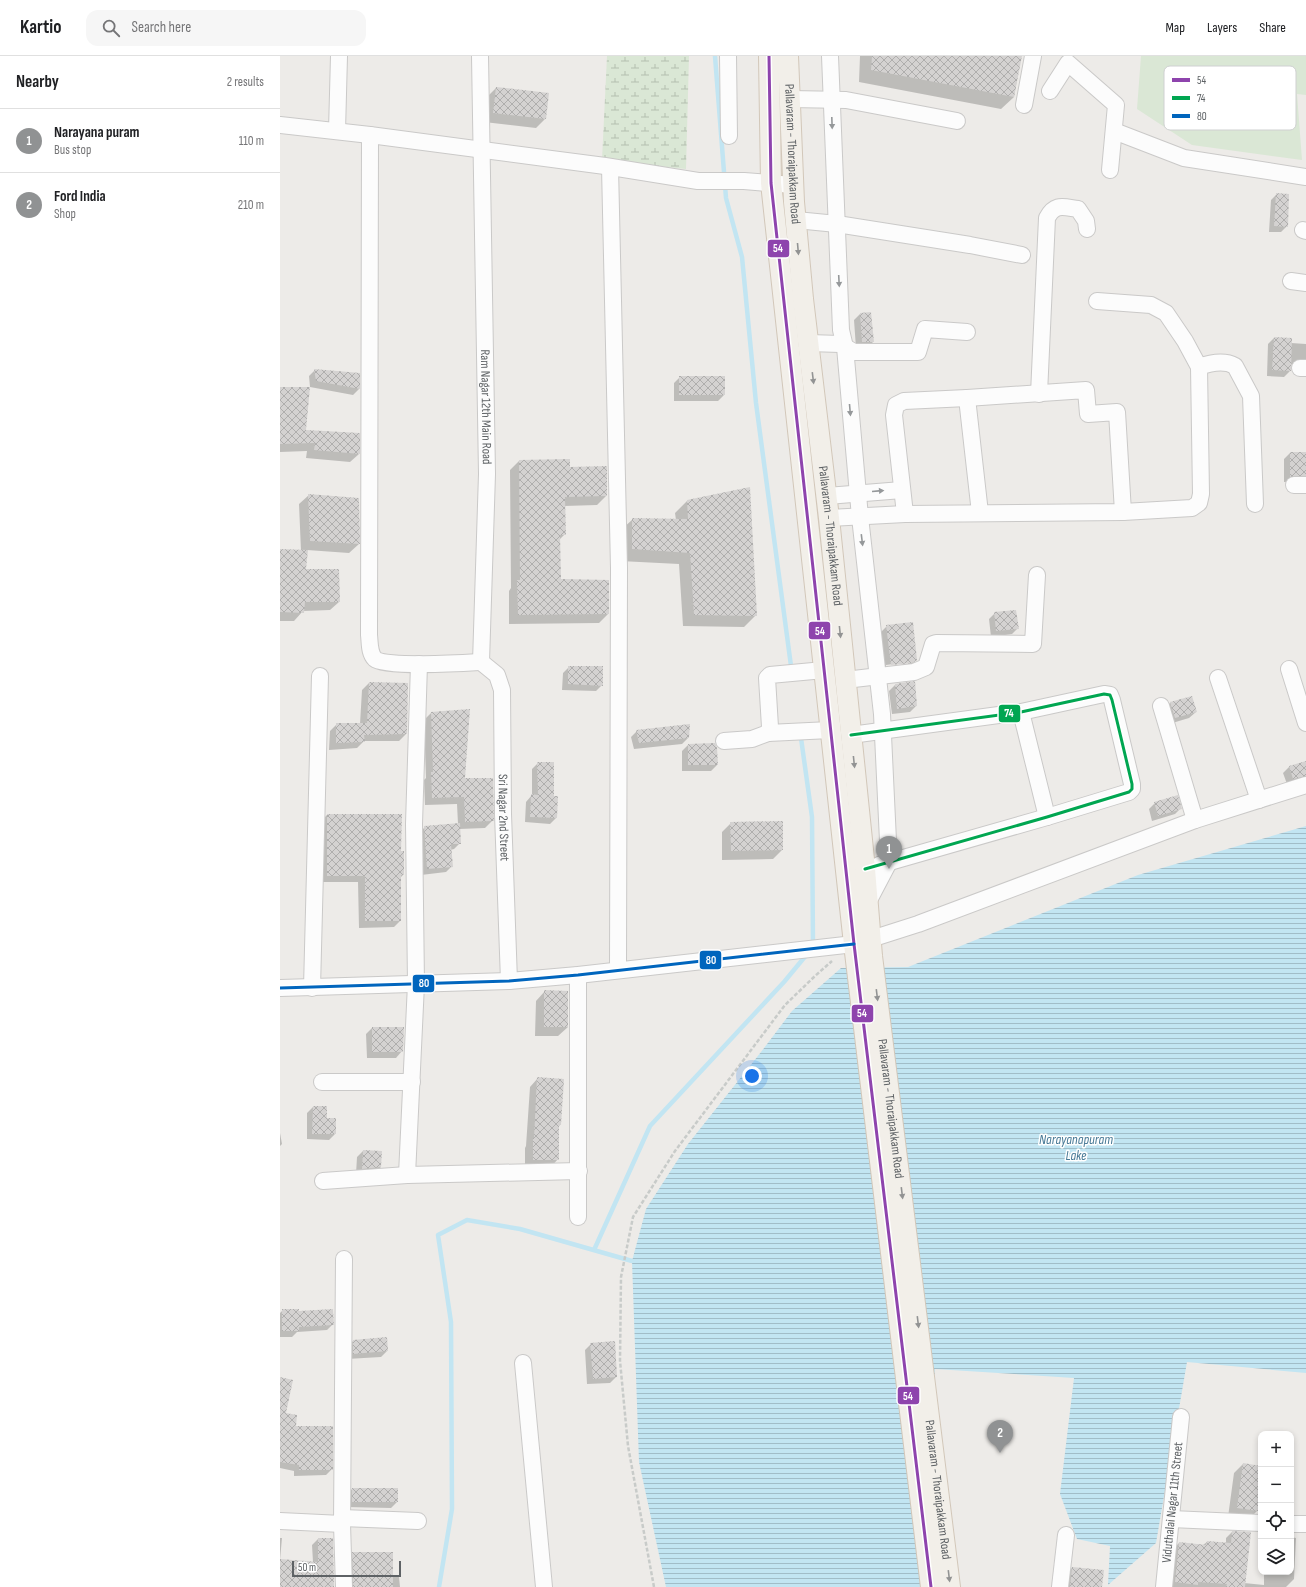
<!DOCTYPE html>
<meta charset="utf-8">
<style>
:root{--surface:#fff;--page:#f6f6f6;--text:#202124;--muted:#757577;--line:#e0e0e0;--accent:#909293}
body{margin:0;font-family:"Sofia Sans Condensed",sans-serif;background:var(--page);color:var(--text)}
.controls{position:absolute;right:12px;bottom:12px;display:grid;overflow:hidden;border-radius:8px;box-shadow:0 2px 6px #0003}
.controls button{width:36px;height:36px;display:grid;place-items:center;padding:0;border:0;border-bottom:1px solid var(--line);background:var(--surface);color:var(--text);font:20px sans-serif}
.scale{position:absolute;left:12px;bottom:10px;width:109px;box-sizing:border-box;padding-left:4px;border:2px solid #5e6265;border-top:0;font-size:11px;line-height:14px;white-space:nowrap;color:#5e6265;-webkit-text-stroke:3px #fff;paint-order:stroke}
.you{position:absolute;left:472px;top:1020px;width:14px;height:14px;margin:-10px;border:3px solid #fff;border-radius:50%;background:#1a73e8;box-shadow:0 0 0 6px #1a73e833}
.badge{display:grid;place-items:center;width:26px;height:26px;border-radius:50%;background:var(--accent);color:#fff;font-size:13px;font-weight:700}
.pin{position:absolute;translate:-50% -33px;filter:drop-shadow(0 1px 2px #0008)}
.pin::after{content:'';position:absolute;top:21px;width:14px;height:12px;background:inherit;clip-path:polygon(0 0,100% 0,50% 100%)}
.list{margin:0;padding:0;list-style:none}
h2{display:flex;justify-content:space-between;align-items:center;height:52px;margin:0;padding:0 16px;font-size:17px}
h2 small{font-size:13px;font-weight:400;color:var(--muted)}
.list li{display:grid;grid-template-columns:26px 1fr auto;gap:12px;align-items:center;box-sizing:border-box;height:64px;padding:0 16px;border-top:1px solid var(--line)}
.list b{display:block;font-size:15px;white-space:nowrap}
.list p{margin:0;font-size:13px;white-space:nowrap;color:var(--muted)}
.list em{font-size:13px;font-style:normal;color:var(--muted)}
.icon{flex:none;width:22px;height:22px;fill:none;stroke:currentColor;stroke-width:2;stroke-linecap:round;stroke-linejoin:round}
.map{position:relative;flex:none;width:1026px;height:1531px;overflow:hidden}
header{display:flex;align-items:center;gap:24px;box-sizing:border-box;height:56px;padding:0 20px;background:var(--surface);border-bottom:1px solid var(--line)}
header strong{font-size:19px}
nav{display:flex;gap:22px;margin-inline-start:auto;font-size:14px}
.search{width:280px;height:36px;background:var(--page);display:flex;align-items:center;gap:10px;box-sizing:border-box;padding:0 14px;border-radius:12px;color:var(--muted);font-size:15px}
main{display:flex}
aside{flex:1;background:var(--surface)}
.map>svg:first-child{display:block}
.grass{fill:#dae7d5}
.wetland{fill:url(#wetland-marsh)}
.water{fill:url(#water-rules)}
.shadow{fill:#0003;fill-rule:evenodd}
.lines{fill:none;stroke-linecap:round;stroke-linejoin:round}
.stream{stroke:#c2e5f2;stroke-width:4.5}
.building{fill:url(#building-cross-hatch)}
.minor-casing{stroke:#cac9c8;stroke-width:18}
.major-casing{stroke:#d2c7b9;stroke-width:22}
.path{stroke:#c8cbc9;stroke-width:2.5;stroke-dasharray:4 2;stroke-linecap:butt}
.minor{stroke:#fcfcfc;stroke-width:16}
.major{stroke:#f2efe9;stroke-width:20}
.bus-1-casing{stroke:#fff;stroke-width:6}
.bus-2-casing{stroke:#fff;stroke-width:6}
.bus-3-casing{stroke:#fff;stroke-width:6}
.bus-1{stroke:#8e44ad;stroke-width:3}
.bus-2{stroke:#00a651;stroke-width:3}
.bus-3{stroke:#0065bd;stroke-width:3}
.oneway{fill:#95989a}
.oneway2{fill:#929393}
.labels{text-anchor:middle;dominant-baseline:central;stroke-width:3;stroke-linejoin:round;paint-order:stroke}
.street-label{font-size:13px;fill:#5e6265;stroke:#fff}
.water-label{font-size:14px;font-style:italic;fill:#477996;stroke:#fff}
.key{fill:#fff;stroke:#cfd0d1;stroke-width:1}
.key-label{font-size:11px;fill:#5e6265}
.line-badge{stroke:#fff;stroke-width:1.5}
.badge-label{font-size:11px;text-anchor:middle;font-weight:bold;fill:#fff}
</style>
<header>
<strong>Kartio</strong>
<div class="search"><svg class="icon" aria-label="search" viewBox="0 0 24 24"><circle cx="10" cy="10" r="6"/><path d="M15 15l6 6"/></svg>Search here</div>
<nav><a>Map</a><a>Layers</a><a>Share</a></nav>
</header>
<main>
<aside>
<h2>Nearby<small>2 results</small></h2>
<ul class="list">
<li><span class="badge">1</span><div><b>Narayana puram</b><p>Bus stop</p></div><em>110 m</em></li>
<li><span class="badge">2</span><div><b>Ford India</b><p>Shop</p></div><em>210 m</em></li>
</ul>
</aside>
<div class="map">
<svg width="1026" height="1531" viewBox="0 0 1026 1531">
<defs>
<pattern id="wetland-marsh" width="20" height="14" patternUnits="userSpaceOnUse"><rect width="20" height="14" fill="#dae7d5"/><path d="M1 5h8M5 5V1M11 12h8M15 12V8" fill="none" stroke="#b4bfb0"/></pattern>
<pattern id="water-rules" width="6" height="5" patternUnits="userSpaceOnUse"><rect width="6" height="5" fill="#c2e5f2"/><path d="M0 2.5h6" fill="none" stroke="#a1bdc8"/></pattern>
<pattern id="building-cross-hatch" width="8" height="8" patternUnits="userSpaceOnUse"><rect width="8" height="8" fill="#d4d2d1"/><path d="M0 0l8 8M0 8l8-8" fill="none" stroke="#afaead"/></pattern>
</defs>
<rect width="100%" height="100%" fill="#edebe8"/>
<path class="grass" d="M 861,0 L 1026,0 L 1026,39 L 1017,38 L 1022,104 L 912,89 L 857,53 Z"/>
<path class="wetland" d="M 327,0 L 409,0 L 406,113 L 322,104 Z"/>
<path class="water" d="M 1026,770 L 1026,1317 L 907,1306 L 876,1487 L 828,1529 L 830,1490 L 797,1483 L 780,1438 L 794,1322 L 655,1313 L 640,1531 L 386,1531 L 359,1406 L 352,1205 L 366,1153 L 408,1088 L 481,996 L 512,955 L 561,912 L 628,911 L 858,819 Z"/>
<path class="shadow" d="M 580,0 L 741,0 L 734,41 L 721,53 L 579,26 Z
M 216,32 L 265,63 L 256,72 L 204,66 L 207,41 Z
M 997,138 L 1007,170 L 1001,176 L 989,176 L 991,144 Z
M 590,257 L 593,286 L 587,292 L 576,292 L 574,264 L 580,258 Z
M 994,282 L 1011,287 L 1026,288 L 1026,311 L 1013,308 L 1010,309 L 1010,315 L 1004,321 L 987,320 L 988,288 Z
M 35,314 L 79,318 L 79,333 L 73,339 L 30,331 L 29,320 Z
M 400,321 L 444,339 L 438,345 L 394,345 L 394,327 Z
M 0,332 L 24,375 L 79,398 L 70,406 L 26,402 L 27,395 L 0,396 Z
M 1010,397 L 1026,397 L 1026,425 L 1004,426 L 1004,403 Z
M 239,405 L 289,412 L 326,440 L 317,449 L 284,450 L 285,478 L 279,484 L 280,524 L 328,558 L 319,567 L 229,568 L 229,535 L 231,532 L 230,414 Z
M 29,439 L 78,443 L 79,488 L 69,497 L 27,494 L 25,514 L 59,546 L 50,554 L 23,555 L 14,565 L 0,565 L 0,494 L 21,495 L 19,448 Z
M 407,445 L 476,559 L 464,571 L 403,570 L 399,508 L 340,505 L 341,474 L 353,463 L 396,464 L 395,457 Z
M 715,557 L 738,572 L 732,578 L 711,581 L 709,563 Z
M 607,570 L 636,604 L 627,613 L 602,618 L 597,580 ZM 628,606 L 628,608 L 606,611 L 606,609 Z
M 289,611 L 322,629 L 316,635 L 282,634 L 283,617 Z
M 89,627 L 126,678 L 119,685 L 84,685 L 77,692 L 49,694 L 50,675 L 57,668 L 80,668 L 82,634 Z
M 615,629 L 636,650 L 630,656 L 612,658 L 609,635 Z
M 911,641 L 916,656 L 909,662 L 889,668 L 884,653 L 890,647 Z
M 151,657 L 184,723 L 213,764 L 205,772 L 179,773 L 180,787 L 174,793 L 170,794 L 172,810 L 166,816 L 141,819 L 139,777 L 145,771 L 178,768 L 177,748 L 145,749 L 144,724 L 146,722 L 144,664 Z
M 357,675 L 408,682 L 402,688 L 354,693 L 351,681 Z
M 434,688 L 437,709 L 431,715 L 402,715 L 402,695 L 408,689 Z
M 258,707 L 273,741 L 277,741 L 276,762 L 270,768 L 245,766 L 246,746 L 252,739 L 252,713 Z
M 1026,710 L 1026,724 L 1007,728 L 1003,717 L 1009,711 Z
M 875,747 L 901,752 L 895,758 L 872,765 L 869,753 Z
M 47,759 L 120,796 L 123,819 L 120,822 L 120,865 L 114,871 L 79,872 L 78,826 L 41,826 L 40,766 Z
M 451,767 L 502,794 L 493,803 L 442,804 L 442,776 Z
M 265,935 L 288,971 L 278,980 L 255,980 L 256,945 Z
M 92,972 L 122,995 L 116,1002 L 87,1002 L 86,978 Z
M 258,1022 L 280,1069 L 278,1071 L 278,1103 L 270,1112 L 245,1112 L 245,1092 L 246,1090 L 250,1031 Z
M 33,1051 L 46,1063 L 55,1078 L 49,1084 L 27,1083 L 27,1057 Z
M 0,1077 L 2,1088 L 0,1090 Z
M 83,1095 L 101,1111 L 94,1117 L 76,1118 L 77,1101 Z
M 3,1254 L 18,1256 L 53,1268 L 47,1274 L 17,1276 L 12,1281 L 0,1281 L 0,1257 Z
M 73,1285 L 107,1295 L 101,1301 L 67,1303 L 67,1291 Z
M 311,1288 L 336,1321 L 330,1327 L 307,1328 L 305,1294 Z
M 0,1322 L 4,1358 L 52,1413 L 46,1419 L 14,1420 L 14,1415 L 0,1412 Z
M 963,1408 L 981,1411 L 981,1425 L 977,1455 L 968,1464 L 948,1461 L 954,1417 Z
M 72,1433 L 117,1446 L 111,1452 L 66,1451 L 66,1439 Z
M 952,1476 L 964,1527 L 984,1529 L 984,1516 L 1011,1516 L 1011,1481 L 1016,1482 L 1014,1523 L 1006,1531 L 889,1531 L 893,1493 L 899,1487 L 923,1489 L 927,1486 L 946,1487 L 946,1482 Z
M 0,1482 L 2,1482 L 0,1504 Z
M 38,1483 L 53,1531 L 0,1531 L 0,1504 L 33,1506 L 32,1489 Z
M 73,1497 L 112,1521 L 119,1521 L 120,1531 L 68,1531 L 67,1503 Z
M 792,1512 L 821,1531 L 784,1531 L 786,1518 Z"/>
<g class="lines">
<path class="stream" d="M 435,0 L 446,142 L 462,201 L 476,347 L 511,610
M 521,682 L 532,761 L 533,890
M 314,1194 L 370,1070 L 504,926 L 528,897
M 159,1531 L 172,1453 L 171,1266 L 158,1179 L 187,1164 L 240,1173 L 352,1205"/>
</g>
<path class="building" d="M 592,0 L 742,0 L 734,41 L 591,14 Z
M 216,31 L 269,37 L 266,63 L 213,57 Z
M 996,137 L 1009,138 L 1008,171 L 994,170 Z
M 591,256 L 594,286 L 582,286 L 580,257 Z
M 994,281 L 1012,282 L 1011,315 L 992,314 Z
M 34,313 L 80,317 L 80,333 L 36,325 Z
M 399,320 L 445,320 L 445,339 L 399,339 Z
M 0,331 L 30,331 L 26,374 L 80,377 L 80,398 L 34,394 L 35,387 L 0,388 Z
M 1010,396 L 1026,396 L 1026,420 L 1010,421 Z
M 290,403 L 290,411 L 327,410 L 327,440 L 285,441 L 286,479 L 280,479 L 281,523 L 329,524 L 329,558 L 238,559 L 237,524 L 240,524 L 239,404 Z
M 470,431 L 477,560 L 414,559 L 410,497 L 352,493 L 352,462 L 408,463 L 407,444 Z
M 28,438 L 79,442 L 80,488 L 30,485 Z
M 0,493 L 28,494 L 26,513 L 59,513 L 60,546 L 25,546 L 24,557 L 0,556 Z
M 736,554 L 739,573 L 716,575 L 714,556 Z
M 633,566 L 637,604 L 632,607 L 611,609 L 606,569 Z
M 288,610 L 323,610 L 323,630 L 288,628 Z
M 635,625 L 637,650 L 617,653 L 615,628 Z
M 89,626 L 128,627 L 127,678 L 84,679 L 85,686 L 56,687 L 56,667 L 87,667 Z
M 912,640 L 917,656 L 895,662 L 890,646 Z
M 190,653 L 185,722 L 213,722 L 214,765 L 185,766 L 184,741 L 152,742 L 151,716 L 153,716 L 151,656 Z
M 410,668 L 409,682 L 359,687 L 356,674 Z
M 435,687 L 437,692 L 438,709 L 408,709 L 408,688 Z
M 1026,705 L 1026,720 L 1013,723 L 1009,710 Z
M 257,706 L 274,706 L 274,740 L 278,740 L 277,762 L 250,761 L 251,738 L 258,739 Z
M 898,739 L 902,753 L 878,760 L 874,746 Z
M 47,758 L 122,758 L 121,795 L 124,795 L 124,819 L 121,819 L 121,865 L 85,865 L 85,820 L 47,820 Z
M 503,765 L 503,794 L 451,795 L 450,766 Z
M 180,767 L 181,788 L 171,788 L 173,811 L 147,813 L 144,770 Z
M 264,934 L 288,935 L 288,971 L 264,971 Z
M 92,971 L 124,971 L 123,996 L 92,996 Z
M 257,1021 L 284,1023 L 281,1069 L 279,1069 L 279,1104 L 253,1104 L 253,1082 L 254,1082 Z
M 33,1050 L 47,1050 L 47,1062 L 56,1062 L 56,1078 L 32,1078 Z
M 83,1094 L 102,1095 L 101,1111 L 82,1113 Z
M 2,1253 L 19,1253 L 19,1255 L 53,1253 L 54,1269 L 19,1271 L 19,1275 L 2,1275 Z
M 107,1281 L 108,1295 L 73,1298 L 73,1284 Z
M 335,1285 L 337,1321 L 313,1323 L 310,1287 Z
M 0,1321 L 13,1324 L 6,1357 L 17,1359 L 16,1370 L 53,1370 L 53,1414 L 19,1414 L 19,1409 L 0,1406 Z
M 963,1407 L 981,1410 L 981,1433 L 978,1455 L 957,1452 Z
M 72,1432 L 118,1432 L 118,1446 L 72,1446 Z
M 952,1475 L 971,1476 L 965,1531 L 946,1531 L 947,1528 L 918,1526 L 918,1529 L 895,1526 L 899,1486 L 926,1489 L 927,1485 L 951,1487 Z
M 38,1482 L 53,1482 L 54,1531 L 0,1531 L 0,1503 L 38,1506 Z
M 72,1496 L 113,1496 L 113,1531 L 73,1531 Z
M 792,1511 L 824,1514 L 822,1531 L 790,1531 Z"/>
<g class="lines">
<defs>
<g id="minor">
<path id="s1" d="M 200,0 L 207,418 L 201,606"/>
<path d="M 448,0 L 449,80"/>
<path d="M 550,0 L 561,274 L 565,291 L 580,461 L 602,658 L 609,806 L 588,846"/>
<path d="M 770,35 L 788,7 L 836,49 L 830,114"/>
<path d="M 510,43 L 566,44 L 677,65"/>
<path d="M 744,49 L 753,0"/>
<path d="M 0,69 L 90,79 L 325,110 L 418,125 L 464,125 L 513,129"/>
<path d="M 57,75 L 59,0"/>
<path d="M 834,75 L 904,102 L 1026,121"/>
<path d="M 90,79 L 89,579 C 90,587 89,597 95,603 C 105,612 184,607 201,606"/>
<path d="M 330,111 L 339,512 L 338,914"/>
<path d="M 516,164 L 557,168 L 690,189 L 742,199"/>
<path d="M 1023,174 L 1026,175"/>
<path d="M 1011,225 L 1026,227"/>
<path d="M 817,245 L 871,249 L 886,257 L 905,285 L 919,311"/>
<path d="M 529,287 L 560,288 L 574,296 L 638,296 L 645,273 L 687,276"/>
<path d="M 1020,312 L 1026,312"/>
<path d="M 759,338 L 767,162 C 775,147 783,151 798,153 L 806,165 L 807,173"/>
<path d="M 687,342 L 700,457"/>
<path d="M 1014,429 L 1026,429"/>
<path d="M 547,440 L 622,434"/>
<path d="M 625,458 L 614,359 L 616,349 L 624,345 L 687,342 L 806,334 L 808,358 L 837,356 L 843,456"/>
<path d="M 549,462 L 625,458 L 843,456 L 912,452 L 919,447 L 921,438 L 919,311 C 930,307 944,304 955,310 L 971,340 L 975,448"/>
<path id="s2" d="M 201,606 L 217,619 L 222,634 L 223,758 L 229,925"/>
<path d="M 1009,613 L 1026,667"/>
<path d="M 938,622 L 979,744"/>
<path d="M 565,624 L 634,616 L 646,611 L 653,588 L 656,587 L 753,588 L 757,519"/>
<path d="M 881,650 L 915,764"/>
<path d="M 741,656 L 767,761"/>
<path d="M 488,677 L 550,674"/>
<path d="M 571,679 L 741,656 L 824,638 L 830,639 L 832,644 L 852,728 L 852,733 L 849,736 L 767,761 L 599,809"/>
<path d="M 444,685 L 472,683 L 488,677 L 490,671 L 487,622 L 490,619 L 544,614"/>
<path d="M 591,883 L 638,868 L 915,764 L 1026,729"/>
<path d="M 298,919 L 298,1161"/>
<path d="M 0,932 L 229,925 L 298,919 L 574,888"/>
<path d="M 32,932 L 40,620"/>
<path d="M 42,1026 L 132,1026"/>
<path d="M 127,1119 L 136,928 L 134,768 L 139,608"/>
<path d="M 43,1125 L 127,1119 L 299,1115"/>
<path d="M 243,1307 L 264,1531"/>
<path d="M 62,1462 L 138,1465"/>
<path d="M 891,1463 L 981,1467"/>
<path d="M 0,1465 L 62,1468"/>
<path d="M 1011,1468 L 1026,1468"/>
<path d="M 64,1531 L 62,1468 L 64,1203"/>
<path d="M 780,1531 L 786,1479"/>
<path id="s3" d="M 884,1531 L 901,1361"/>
</g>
<g id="major">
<path d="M 489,0 L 491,127 L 574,888 L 651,1531"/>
<path id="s4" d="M 508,0 L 514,146 L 523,243 L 549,462 L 585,813 L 592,900 L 670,1531"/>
</g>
</defs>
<use href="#minor" class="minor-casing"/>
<use href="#major" class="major-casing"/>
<path class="path" d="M 374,1531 L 348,1390 L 340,1305 L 341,1221 L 353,1161 L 395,1095 L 505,949 L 535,920 L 552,905"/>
<use href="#minor" class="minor"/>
<use href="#major" class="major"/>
<defs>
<path id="bus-1" d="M 489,0 L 491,127 L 574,888 L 651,1531"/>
<path id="bus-2" d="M 571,679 L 741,656 L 824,638 L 830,639 L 832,644 L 852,728 L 852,733 L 849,736 L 767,761 L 585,813"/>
<path id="bus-3" d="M 0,932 L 229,925 L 298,919 L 574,888"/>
</defs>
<use href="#bus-1" class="bus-1-casing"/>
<use href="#bus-2" class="bus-2-casing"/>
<use href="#bus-3" class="bus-3-casing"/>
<use href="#bus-1" class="bus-1"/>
<use href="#bus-2" class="bus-2"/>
<use href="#bus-3" class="bus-3"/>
</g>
<defs><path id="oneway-solid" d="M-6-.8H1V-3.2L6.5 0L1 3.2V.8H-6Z"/></defs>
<g class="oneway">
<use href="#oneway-solid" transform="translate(552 67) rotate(88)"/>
<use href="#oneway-solid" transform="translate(559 225) rotate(87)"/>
<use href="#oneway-solid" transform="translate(570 354) rotate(85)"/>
<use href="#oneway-solid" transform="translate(598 435) rotate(-5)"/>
<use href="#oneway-solid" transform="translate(582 484) rotate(83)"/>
</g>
<g class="oneway2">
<use href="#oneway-solid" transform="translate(518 193) rotate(85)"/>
<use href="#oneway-solid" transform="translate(533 322) rotate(83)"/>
<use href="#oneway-solid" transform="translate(560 576) rotate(84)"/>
<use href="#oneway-solid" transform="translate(574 706) rotate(84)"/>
<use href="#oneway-solid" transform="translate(597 939) rotate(83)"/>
<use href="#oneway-solid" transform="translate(622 1137) rotate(83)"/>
<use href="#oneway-solid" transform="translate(638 1266) rotate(83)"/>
<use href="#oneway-solid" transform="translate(669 1520) rotate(83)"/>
</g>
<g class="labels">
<g class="street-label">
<text stroke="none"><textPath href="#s4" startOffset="98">Pallavaram - Thoraipakkam Road</textPath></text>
<text stroke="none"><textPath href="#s1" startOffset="351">Ram Nagar 12th Main Road</textPath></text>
<text stroke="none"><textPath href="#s4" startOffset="482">Pallavaram - Thoraipakkam Road</textPath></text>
<text stroke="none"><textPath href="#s2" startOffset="164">Sri Nagar 2nd Street</textPath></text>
<text stroke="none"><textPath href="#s4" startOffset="1058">Pallavaram - Thoraipakkam Road</textPath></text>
<text stroke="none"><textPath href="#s4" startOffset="1442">Pallavaram - Thoraipakkam Road</textPath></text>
<text stroke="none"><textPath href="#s3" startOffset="85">Viduthalai Nagar 11th Street</textPath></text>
</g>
<g class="water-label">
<text x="796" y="1083">Narayanapuram<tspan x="796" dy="16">Lake</tspan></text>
</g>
</g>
<rect x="884" y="10" width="132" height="64" rx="6" class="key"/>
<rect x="892" y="22" width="18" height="4" fill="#8e44ad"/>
<rect x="892" y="40" width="18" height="4" fill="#00a651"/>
<rect x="892" y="58" width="18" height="4" fill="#0065bd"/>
<g class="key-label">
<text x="917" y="28">54</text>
<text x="917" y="46">74</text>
<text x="917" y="64">80</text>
</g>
<g class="line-badge">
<rect x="487" y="183" width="23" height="19" rx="4" fill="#8e44ad"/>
<rect x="528" y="565" width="23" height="19" rx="4" fill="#8e44ad"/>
<rect x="718" y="648" width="23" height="19" rx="4" fill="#00a651"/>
<rect x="419" y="894" width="23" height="20" rx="4" fill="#0065bd"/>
<rect x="132" y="918" width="23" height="19" rx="4" fill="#0065bd"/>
<rect x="571" y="948" width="23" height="19" rx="4" fill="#8e44ad"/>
<rect x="617" y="1330" width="23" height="19" rx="4" fill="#8e44ad"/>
</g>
<g class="badge-label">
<text x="498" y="196">54</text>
<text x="540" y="579">54</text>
<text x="729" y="661">74</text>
<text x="431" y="908">80</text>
<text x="144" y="931">80</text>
<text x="582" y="961">54</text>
<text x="628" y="1344">54</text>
</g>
</svg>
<div class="controls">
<button>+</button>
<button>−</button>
<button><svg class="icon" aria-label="locate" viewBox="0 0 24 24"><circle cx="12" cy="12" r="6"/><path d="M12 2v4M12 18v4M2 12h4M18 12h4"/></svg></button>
<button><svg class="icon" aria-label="layers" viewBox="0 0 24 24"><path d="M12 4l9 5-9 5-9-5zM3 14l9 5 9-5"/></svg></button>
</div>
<div class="scale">50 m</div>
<div class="you"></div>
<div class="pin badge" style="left:609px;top:813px">1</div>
<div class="pin badge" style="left:720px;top:1397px">2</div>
</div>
</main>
